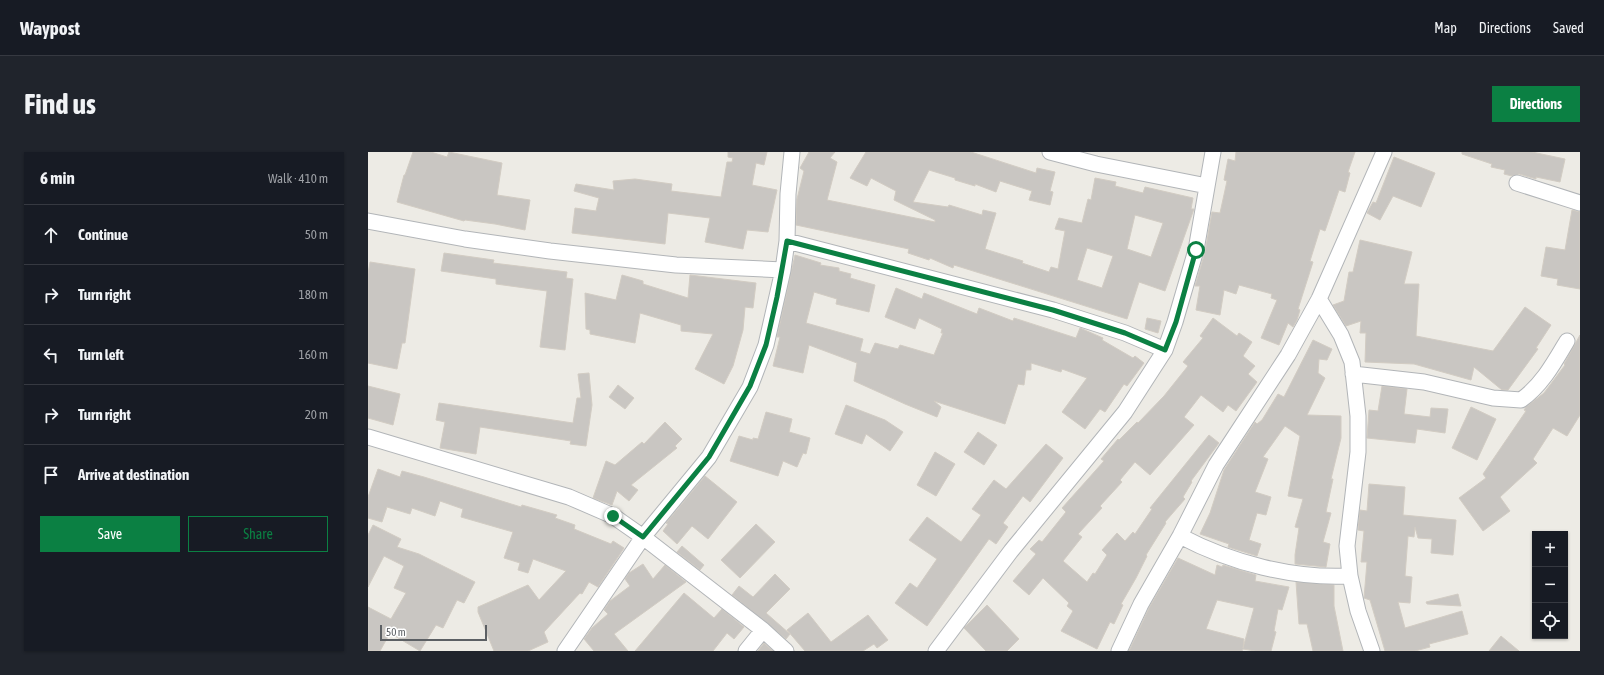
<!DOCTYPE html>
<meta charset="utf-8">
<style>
:root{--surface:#171b24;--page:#20242c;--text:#f1f3f6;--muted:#9ea1a6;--line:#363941;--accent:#0b8043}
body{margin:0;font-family:"Asap Condensed",sans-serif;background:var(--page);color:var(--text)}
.controls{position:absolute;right:12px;bottom:12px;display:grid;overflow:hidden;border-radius:0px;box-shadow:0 1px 3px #0004}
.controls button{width:36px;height:36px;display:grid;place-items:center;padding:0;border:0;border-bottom:1px solid var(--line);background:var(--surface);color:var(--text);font:20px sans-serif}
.scale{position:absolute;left:12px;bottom:10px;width:107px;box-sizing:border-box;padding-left:4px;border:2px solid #5c6064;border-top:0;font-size:11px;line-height:14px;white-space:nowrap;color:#5c6064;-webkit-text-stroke:3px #fff;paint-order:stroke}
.stop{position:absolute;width:12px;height:12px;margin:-9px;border:3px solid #0b8043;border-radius:50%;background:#fff}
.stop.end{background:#0b8043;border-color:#fff;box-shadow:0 1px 4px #0008}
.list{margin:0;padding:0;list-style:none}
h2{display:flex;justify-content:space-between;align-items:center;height:52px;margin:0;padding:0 16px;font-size:17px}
h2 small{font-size:13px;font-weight:400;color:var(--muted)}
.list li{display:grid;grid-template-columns:26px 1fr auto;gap:12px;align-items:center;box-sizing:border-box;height:60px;padding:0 16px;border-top:1px solid var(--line)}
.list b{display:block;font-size:15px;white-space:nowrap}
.list em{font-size:13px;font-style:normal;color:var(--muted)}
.actions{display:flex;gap:8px;padding:12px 16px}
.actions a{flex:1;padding:9px 0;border:1px solid var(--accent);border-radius:0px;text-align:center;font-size:14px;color:var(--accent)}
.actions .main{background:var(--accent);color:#fff}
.icon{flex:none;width:22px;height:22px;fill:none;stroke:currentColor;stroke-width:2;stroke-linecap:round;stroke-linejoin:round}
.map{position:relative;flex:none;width:1212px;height:499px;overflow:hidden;border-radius:0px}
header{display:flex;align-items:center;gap:24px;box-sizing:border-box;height:56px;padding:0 20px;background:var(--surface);border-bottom:1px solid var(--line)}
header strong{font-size:19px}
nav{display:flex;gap:22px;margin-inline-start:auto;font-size:14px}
.intro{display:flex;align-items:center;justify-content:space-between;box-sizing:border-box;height:96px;padding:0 24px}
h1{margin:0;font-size:28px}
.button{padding:10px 18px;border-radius:0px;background:var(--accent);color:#fff;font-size:14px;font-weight:700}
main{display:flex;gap:24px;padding:0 24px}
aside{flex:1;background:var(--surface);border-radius:0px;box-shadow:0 1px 3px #0004}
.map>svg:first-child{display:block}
.building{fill:#c9c6c2;stroke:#d2ccc3;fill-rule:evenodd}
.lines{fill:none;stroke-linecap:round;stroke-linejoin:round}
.minor-casing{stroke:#b2b5b8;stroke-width:17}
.minor{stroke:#fff;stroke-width:15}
.route{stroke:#0b8043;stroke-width:5}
</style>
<header>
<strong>Waypost</strong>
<nav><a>Map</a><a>Directions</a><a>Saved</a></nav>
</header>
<div class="intro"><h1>Find us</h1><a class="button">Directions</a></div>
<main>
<aside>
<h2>6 min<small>Walk · 410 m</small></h2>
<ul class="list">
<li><svg class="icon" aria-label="ahead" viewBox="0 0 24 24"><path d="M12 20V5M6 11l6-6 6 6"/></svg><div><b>Continue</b></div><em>50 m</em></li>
<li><svg class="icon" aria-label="right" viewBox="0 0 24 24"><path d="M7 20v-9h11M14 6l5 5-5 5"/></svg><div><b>Turn right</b></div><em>180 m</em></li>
<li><svg class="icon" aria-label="left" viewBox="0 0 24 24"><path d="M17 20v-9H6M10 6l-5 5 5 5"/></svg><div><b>Turn left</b></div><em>160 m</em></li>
<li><svg class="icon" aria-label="right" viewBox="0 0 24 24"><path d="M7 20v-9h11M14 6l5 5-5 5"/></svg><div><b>Turn right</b></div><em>20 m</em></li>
<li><svg class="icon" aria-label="arrive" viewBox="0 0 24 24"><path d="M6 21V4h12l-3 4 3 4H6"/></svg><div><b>Arrive at destination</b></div></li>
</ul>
<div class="actions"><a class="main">Save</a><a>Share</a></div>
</aside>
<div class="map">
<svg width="1212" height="499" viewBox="0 0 1212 499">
<rect width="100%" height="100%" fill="#edebe5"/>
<path class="building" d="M 45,0 L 63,0 L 79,5 L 81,0 L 134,11 L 129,43 L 162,48 L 157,78 L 127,72 L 97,68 L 96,69 L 29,50 L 36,23 L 37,23 Z
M 360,0 L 399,0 L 396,13 L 388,11 L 384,33 L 409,38 L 400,80 L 379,78 L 375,97 L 337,90 L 342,66 L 300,61 L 297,92 L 204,81 L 207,56 L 228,59 L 231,46 L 206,39 L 208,32 L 246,38 L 245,29 L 267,27 L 304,32 L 303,39 L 353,45 L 359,10 L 364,10 L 365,6 L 360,5 Z
M 441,0 L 467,0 L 462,6 L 469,10 L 459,48 L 567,70 L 567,68 L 526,48 L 528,39 L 503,26 L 499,34 L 482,26 L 498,0 L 603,0 L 668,21 L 669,16 L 687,20 L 682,39 L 685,40 L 682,53 L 661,48 L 664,39 L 632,29 L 628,40 L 607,32 L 607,34 L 587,28 L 587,26 L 561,18 L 545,50 L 580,55 L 581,53 L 614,63 L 615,58 L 628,61 L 617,97 L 655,109 L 654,111 L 681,120 L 683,115 L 690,117 L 697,79 L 687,77 L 691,66 L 714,71 L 720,47 L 723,48 L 727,26 L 748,30 L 747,34 L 775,41 L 777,35 L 825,46 L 823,57 L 826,57 L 797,139 L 771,130 L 759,167 L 586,113 L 585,116 L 562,106 L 561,108 L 540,101 L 541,97 L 428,73 L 429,47 L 436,19 L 432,16 ZM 767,63 L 795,71 L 783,105 L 759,97 ZM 719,96 L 745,104 L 734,136 L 709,128 Z
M 868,0 L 987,0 L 980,20 L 982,21 L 977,40 L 971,38 L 957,79 L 952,77 L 942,109 L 945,110 L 930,157 L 932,158 L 929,168 L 925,175 L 920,171 L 911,193 L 893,186 L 909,148 L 903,146 L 904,142 L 871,133 L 868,142 L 856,138 L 852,163 L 828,158 L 832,134 L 827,134 L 837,100 L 844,60 L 852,61 L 859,29 L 856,28 L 860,7 L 867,9 Z
M 1094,0 L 1164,0 L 1197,7 L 1192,30 L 1168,25 L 1168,27 L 1151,22 L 1144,24 L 1136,22 L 1137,18 L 1123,15 L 1124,12 L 1094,2 Z
M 1026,5 L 1067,21 L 1053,55 L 1025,44 L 1012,68 L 999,61 L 1005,50 L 1008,51 Z
M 1204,58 L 1212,60 L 1212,137 L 1189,133 L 1190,127 L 1173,124 L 1178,95 L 1197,98 Z
M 992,88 L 1044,100 L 1036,132 L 1051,132 L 1048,184 L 1125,199 L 1157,155 L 1183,173 L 1168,196 L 1170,197 L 1140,238 L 1134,238 L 1106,215 L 1103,228 L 1046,212 L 997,210 L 998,181 L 992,181 L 993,169 L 978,174 L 965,153 L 976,149 L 981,120 L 985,120 Z
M 76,101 L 126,108 L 125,111 L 199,120 L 198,126 L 205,127 L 197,198 L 172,195 L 179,139 L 128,132 L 128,127 L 73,119 Z
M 427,103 L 453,111 L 452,113 L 471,116 L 471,119 L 483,122 L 482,126 L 507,133 L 501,160 L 468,152 L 469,147 L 446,140 L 438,171 L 495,187 L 492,199 L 502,202 L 507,191 L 530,197 L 532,193 L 566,203 L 575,181 L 573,181 L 574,177 L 551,166 L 547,177 L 517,165 L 528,136 L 554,147 L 556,141 L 609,162 L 611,156 L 645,169 L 646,166 L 708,186 L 712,176 L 735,186 L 734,188 L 765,206 L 767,204 L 776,211 L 759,234 L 756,232 L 737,260 L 732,257 L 717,277 L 694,260 L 719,226 L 694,217 L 693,220 L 663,211 L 663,218 L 658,218 L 656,233 L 650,232 L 637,272 L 566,249 L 573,255 L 569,265 L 537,252 L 486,229 L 489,211 L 441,193 L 435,221 L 405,214 L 412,185 L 409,185 Z
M 2,110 L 47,117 L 37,191 L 34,191 L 29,217 L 0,211 L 0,122 Z
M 254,123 L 275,129 L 275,132 L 320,146 L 322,123 L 388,131 L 385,156 L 377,155 L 375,178 L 365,214 L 356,232 L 327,217 L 345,182 L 313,179 L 313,173 L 272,161 L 267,191 L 222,182 L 222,178 L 218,177 L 217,141 L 248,148 Z
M 779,166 L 793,169 L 790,181 L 777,177 Z
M 845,166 L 869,184 L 871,181 L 884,190 L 875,204 L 887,214 L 880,222 L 889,230 L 868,259 L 860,253 L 855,260 L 833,243 L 816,265 L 826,273 L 782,323 L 767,310 L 752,328 L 754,330 L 732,354 L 734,356 L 710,382 L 714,385 L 695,409 L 719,430 L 725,421 L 727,422 L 739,403 L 734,398 L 749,381 L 757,389 L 765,380 L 767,382 L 784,357 L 782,356 L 841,283 L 851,291 L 823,329 L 824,330 L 815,345 L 817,347 L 797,370 L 798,371 L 778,403 L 779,404 L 768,426 L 753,452 L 755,453 L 746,472 L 742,470 L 729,497 L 693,479 L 705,459 L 699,454 L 701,451 L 675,426 L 661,443 L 645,429 L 668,402 L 662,397 L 671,388 L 674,390 L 698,360 L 694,356 L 736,309 L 733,307 L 750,287 L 751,288 L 769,270 L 770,271 L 796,244 L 820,214 L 815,210 L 835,186 L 832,184 Z
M 1212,183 L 1212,263 L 1199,284 L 1185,276 L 1165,307 L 1169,311 L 1132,345 L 1142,359 L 1115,379 L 1091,346 L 1118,326 L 1115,322 L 1158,259 L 1156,258 L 1158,255 L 1176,241 L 1197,213 L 1196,212 Z
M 945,188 L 964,197 L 959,208 L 951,207 L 950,221 L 957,226 L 939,263 L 973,264 L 973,286 L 963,327 L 965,327 L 958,360 L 963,361 L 955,390 L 962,392 L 958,415 L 927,412 L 927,403 L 931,376 L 927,375 L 935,347 L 920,344 L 932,284 L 917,274 L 895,305 L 900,307 L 887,340 L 903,345 L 898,363 L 889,361 L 881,388 L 893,392 L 889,404 L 860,395 L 861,392 L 832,382 L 842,361 L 856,318 L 887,270 L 889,272 L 894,268 L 910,242 L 916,245 Z
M 221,221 L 224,253 L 218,294 L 202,292 L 203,289 L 112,275 L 108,302 L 72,296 L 77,270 L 68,268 L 71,251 L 205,271 L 209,246 L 213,246 L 210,222 Z
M 250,233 L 266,246 L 257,257 L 241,245 Z
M 0,234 L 32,242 L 25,273 L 0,266 Z
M 1014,234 L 1039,237 L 1036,262 L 1062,265 L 1063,256 L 1080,257 L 1077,281 L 1049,277 L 1047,291 L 999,286 L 1001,258 L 1010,259 Z
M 478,253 L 517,268 L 535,280 L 522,299 L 498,282 L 494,292 L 467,282 Z
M 1103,255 L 1128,267 L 1109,308 L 1084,296 Z
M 398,260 L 424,267 L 421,280 L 442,286 L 438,302 L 435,301 L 429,315 L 415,309 L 410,324 L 362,309 L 371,284 L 385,288 L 385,286 L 390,287 Z
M 297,270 L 314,287 L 307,294 L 309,296 L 263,333 L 270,338 L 261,349 L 249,339 L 244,353 L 225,346 L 238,309 L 247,313 L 274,290 L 276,292 Z
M 610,280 L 629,293 L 616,313 L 596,300 Z
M 678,292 L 695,306 L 662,350 L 655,344 L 635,371 L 640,375 L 628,392 L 621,387 L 559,474 L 527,451 L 542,431 L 549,436 L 569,407 L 541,388 L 559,365 L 593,390 L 613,363 L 604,357 L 626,328 L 638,337 Z
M 567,300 L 587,312 L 568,344 L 549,333 Z
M 10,317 L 32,325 L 34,319 L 56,325 L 153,355 L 154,353 L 189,363 L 187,366 L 207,373 L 206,377 L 243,392 L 245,389 L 256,396 L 230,435 L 221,430 L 214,442 L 212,441 L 176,480 L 180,490 L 160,499 L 126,499 L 110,460 L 110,455 L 160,433 L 171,448 L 198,419 L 165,407 L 160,421 L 150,418 L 152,411 L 136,406 L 145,380 L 93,365 L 95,357 L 72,349 L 67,364 L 44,356 L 42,362 L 19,355 L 14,370 L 0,366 L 0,345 Z
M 337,324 L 369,350 L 340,387 L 324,374 L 309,392 L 295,379 L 300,372 L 298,371 Z
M 1001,332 L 1037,335 L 1035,363 L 1088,368 L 1085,403 L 1063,401 L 1064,387 L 1050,386 L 1047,375 L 1046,385 L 1040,384 L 1037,424 L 1044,425 L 1042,451 L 1030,450 L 1037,476 L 1094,459 L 1100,482 L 1061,492 L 1062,495 L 1047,499 L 1017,499 L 1002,448 L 996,446 L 999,410 L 993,410 L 996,379 L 990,378 L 992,358 L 999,359 Z
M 388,372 L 407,390 L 372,426 L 353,408 Z
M 5,373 L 33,387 L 29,395 L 51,402 L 107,430 L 96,451 L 89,448 L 75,476 L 68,473 L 52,499 L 22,481 L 12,499 L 0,499 L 0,455 L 23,467 L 38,441 L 26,436 L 36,414 L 16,404 L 0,435 L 0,383 Z
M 314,394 L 336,413 L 332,418 L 309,400 Z
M 810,406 L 847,423 L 849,413 L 854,415 L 855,413 L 888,423 L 887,429 L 921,435 L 914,458 L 910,457 L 906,479 L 908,480 L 903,499 L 887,499 L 875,497 L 874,499 L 761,499 L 781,456 ZM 849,448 L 886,456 L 875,496 L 876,487 L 838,477 Z
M 275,412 L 285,427 L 297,413 L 318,430 L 246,482 L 260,499 L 226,499 L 216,487 L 224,476 L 240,462 L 236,458 L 242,449 L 262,434 L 257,427 L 261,421 Z
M 407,422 L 422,437 L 398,461 L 422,482 L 418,487 L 364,443 L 371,434 L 385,445 Z
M 928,430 L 966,433 L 966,454 L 975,499 L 945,499 L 939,472 L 931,472 Z
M 316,441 L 346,466 L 354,457 L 376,475 L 366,487 L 359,481 L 345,499 L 267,499 Z
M 1090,442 L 1093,454 L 1059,452 L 1058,450 Z
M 619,453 L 651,487 L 639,499 L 618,499 L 596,476 Z
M 440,461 L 463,490 L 500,463 L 520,488 L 509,496 L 506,492 L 495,499 L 437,499 L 419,478 Z
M 1133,484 L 1151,499 L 1121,499 Z
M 396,491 L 405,499 L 390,499 Z"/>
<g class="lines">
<defs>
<path id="minor" d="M 682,0 L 728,12 L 839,34
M 1149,31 L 1212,51
M 0,69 L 97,87 L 182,99 L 308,113 L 415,118
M 419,89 L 685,158 L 757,181 L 797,198
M 951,147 L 973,183 L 984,210 L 990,264 L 990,300 L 979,394 L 982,424 L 990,459 L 1004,499
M 985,222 L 1056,230 L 1125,246 L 1153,248 C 1174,233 1186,211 1199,189
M 0,285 L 201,345 L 245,364 L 275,385 L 395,478 L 418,499
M 812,384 C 863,411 925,427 982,424
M 197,499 L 275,385 L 341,305 L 382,235 L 398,193 L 415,118 L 419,89 L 420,42 L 424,0
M 378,499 L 395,478
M 568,499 L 643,399 L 757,260 L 797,198 L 807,170 L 828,98 L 845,0
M 751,499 L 773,452 L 812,384 L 848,313 L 920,203 L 951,147 L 1016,0"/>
</defs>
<use href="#minor" class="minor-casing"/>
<use href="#minor" class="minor"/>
</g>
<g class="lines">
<path class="route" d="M 245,364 L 275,385 L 341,305 L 382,234 L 398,193 L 409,145 L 419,89 L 685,158 L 757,181 L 797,198 L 808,170 L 828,98"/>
</g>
</svg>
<div class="controls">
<button>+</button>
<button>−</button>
<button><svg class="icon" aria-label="locate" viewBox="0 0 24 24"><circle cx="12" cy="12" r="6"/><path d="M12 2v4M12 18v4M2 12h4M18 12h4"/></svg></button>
</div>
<div class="scale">50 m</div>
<div class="stop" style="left:828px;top:98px"></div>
<div class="stop end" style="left:245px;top:364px"></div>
</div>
</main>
